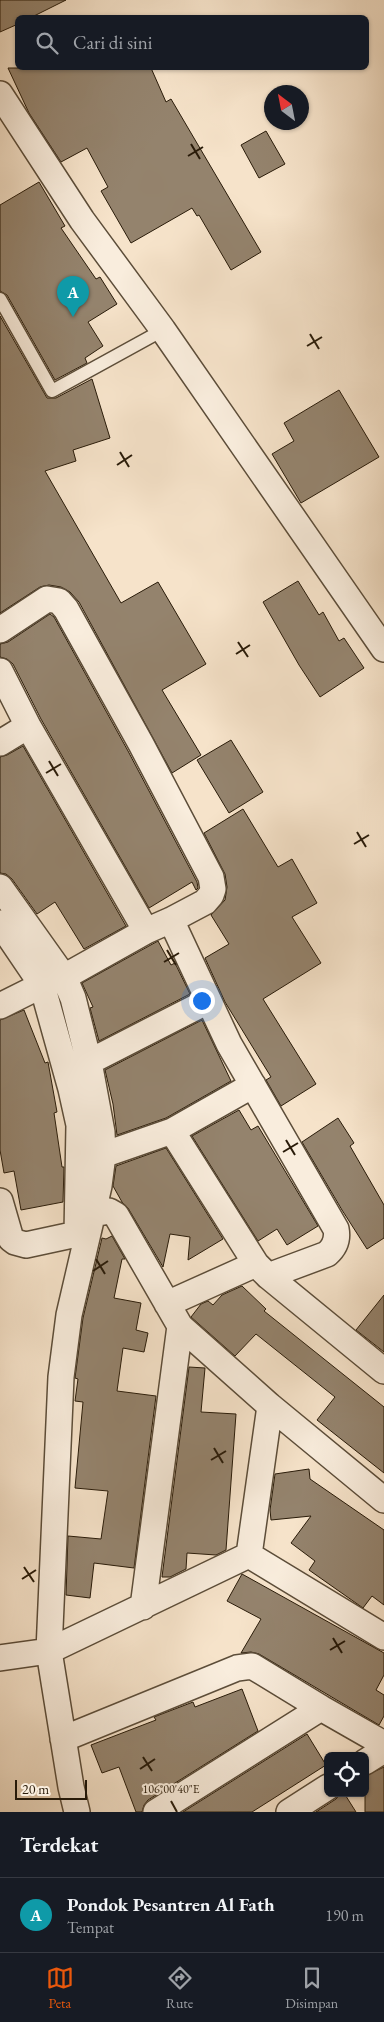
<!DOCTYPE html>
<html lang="id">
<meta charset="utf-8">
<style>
:root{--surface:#171b24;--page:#20242c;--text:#f1f3f6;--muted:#9ea1a6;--line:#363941;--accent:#ea580c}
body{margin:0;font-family:"EB Garamond",serif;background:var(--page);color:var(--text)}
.controls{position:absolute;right:15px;bottom:15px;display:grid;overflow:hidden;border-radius:8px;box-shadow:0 1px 4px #0004}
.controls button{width:45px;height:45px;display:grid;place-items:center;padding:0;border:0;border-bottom:1px solid var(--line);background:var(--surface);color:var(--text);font:25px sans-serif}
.compass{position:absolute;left:264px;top:85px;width:45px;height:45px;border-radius:50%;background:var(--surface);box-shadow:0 1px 4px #0004;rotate:328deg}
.scale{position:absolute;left:15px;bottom:12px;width:72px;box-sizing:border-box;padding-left:5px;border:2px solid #291b09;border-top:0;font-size:14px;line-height:18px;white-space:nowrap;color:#291b09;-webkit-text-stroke:4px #f9eddd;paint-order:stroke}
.you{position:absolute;left:201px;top:1000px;width:18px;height:18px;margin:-12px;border:4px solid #fff;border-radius:50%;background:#1a73e8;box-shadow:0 0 0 8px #1a73e833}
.badge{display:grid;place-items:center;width:32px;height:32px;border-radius:50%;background:var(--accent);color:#fff;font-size:16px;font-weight:700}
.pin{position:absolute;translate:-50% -41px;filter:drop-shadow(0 1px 2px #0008)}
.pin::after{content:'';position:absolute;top:26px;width:18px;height:15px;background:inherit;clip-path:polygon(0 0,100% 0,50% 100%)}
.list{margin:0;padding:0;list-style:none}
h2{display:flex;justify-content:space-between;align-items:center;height:65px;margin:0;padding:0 20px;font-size:21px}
h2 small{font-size:16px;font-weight:400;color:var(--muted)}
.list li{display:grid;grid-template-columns:32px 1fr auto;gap:15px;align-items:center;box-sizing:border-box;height:75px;padding:0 20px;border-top:1px solid var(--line)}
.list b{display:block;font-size:19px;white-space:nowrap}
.list p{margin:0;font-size:16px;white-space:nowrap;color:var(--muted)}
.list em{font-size:16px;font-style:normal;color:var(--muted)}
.icon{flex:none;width:28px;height:28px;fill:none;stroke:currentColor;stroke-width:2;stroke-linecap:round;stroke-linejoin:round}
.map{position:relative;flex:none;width:384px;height:1812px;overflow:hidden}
.search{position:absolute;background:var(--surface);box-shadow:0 1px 4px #0004;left:15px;right:15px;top:15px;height:55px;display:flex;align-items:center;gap:12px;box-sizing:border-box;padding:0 18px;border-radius:8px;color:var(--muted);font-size:19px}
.sheet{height:140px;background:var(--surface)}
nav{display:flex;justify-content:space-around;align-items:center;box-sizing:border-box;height:70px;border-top:1px solid var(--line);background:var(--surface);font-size:14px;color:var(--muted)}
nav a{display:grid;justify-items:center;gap:2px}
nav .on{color:var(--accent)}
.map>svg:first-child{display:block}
.building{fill:#94836d;stroke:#291b09}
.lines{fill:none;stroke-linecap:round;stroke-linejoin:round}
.lane-casing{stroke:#5c4d39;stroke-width:15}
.street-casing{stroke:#5c4d39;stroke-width:28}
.lane{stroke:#f9eddd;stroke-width:12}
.street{stroke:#f9eddd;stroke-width:25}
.ticks{fill:none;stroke:#291b09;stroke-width:2}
.ticks-label{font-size:12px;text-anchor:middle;fill:#291b09;stroke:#f9eddd;stroke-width:4;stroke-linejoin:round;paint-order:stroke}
</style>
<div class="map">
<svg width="384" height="1812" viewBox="0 0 384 1812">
<rect width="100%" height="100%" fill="#f6e3ca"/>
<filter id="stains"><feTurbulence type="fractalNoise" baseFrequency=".004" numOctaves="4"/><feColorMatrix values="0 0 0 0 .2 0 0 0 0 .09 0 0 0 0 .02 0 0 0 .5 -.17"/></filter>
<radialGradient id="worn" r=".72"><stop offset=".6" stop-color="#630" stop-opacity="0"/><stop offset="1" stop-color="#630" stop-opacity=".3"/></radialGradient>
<path class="building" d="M 0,0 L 66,0 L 30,18 L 18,18 L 18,24 L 0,32 Z
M 8,68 L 151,68 L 166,102 L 171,99 L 261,252 L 231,270 L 199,215 L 197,216 L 192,208 L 131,243 L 101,191 L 108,187 L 87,148 L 61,162 L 29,113 Z
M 266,131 L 285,164 L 259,178 L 241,145 Z
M 39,182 L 65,226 L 61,228 L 96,279 L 100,277 L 117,304 L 88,322 L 103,346 L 85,358 L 87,363 L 55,380 L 7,295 L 0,291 L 0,205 Z
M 0,316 L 47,398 L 56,398 L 92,379 L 110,438 L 73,450 L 76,461 L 45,471 L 121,603 L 158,582 L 206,664 L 162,690 L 201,755 L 172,773 L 79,602 L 70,592 L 61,587 L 49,585 L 40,587 L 0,613 Z
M 339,390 L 379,457 L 301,503 L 272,454 L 294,441 L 284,423 Z
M 298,581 L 319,615 L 323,612 L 339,641 L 344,638 L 364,668 L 320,697 L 299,665 L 263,602 Z
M 50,614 L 54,617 L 128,751 L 197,882 L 198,888 L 196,890 L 192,882 L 149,908 L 41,719 L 13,664 L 7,659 L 0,657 L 0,644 L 8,642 Z
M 231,740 L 263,792 L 229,813 L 197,760 Z
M 23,746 L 126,926 L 84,949 L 55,902 L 37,914 L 12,879 L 6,874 L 0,873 L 0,757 L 7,755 Z
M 243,809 L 278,867 L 292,859 L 317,903 L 292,917 L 321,963 L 263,999 L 316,1084 L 281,1106 L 266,1080 L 271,1077 L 225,1002 L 205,958 L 229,944 L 211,915 L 225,900 L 227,887 L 225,874 L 204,833 Z
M 158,941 L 171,965 L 175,963 L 190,994 L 99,1041 L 90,1008 L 93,1007 L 82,983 Z
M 24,1010 L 45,1063 L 48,1062 L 57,1112 L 54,1113 L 62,1167 L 64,1167 L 63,1202 L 21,1210 L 14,1171 L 4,1173 L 0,1150 L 0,1020 Z
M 202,1020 L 231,1081 L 166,1118 L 117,1135 L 113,1104 L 105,1070 Z
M 239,1110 L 251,1130 L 258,1126 L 318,1226 L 287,1245 L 277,1229 L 258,1241 L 192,1136 Z
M 338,1118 L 354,1143 L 350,1146 L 384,1205 L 384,1238 L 367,1249 L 342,1210 L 302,1142 Z
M 166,1148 L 223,1239 L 188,1260 L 190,1237 L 170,1234 L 163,1267 L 128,1208 L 122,1202 L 113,1186 L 116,1166 Z
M 112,1236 L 125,1259 L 122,1259 L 114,1298 L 141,1303 L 136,1330 L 148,1333 L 144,1352 L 123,1348 L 117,1391 L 156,1396 L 134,1568 L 94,1563 L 90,1598 L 66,1595 L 68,1536 L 101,1539 L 108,1491 L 75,1488 L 83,1402 L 75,1401 L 78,1379 L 75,1378 L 83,1318 L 102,1238 L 106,1239 Z
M 242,1286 L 266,1309 L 264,1311 L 384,1407 L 384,1473 L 317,1420 L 335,1397 L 256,1334 L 235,1356 L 191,1317 L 201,1304 L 208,1301 L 213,1305 L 222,1295 Z
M 384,1295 L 384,1352 L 356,1330 Z
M 189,1367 L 205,1368 L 201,1412 L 236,1414 L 226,1550 L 216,1555 L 187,1553 L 186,1569 L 170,1577 L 162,1577 Z
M 309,1469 L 310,1479 L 384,1530 L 384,1605 L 372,1596 L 363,1608 L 309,1570 L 315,1561 L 291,1543 L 311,1516 L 271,1520 L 270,1510 L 275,1474 Z
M 242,1574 L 384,1653 L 384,1675 L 376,1690 L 384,1695 L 384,1716 L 379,1725 L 259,1654 L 251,1652 L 241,1653 L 261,1619 L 227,1601 Z
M 242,1689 L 258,1731 L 148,1800 L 144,1805 L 142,1812 L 136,1812 L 119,1767 L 102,1773 L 91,1745 L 156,1720 L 154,1717 L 193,1702 L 195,1707 Z
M 307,1734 L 326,1765 L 282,1793 L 252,1812 L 183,1812 Z
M 384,1767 L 384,1812 L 365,1812 L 365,1776 Z
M 341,1793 L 344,1793 L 356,1812 L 316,1812 L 336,1799 Z"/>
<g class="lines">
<defs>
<path id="lane" d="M 0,299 L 52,391 L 163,330"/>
<path id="street" d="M 0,94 L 82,220 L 163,330 L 384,649
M 0,630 L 47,599 L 59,601 L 66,609 L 141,744 L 211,877 L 213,889 L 211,895 L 205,902 L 171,920 L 146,931 L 64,977 L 42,985 L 0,1006
M 0,671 L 28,726 L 146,931
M 0,743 L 28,726
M 0,887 L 64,977 L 73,998 L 89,1062 L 102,1132 L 103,1155 L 99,1186 L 69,1315 L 61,1377 L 49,1651 L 71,1787 L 77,1812
M 171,920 L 229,1044 L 336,1229 C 338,1239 335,1247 327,1254 L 268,1276
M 0,923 L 42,985 L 71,1089 L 79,1125 L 77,1234
M 89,1062 L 208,1001
M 172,1131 L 256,1264 L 268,1276 L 384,1371
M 103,1155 L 172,1131 L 253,1085
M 0,1201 L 11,1239 L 15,1242 L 26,1245 L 77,1234 L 88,1233
M 93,1214 L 109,1211 L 116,1215 L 180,1326 L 270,1406 L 384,1500
M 167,1304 L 256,1264
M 249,1555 L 384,1637
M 143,1607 L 180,1326
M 0,1658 L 49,1651 L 249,1555 L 270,1406
M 63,1739 L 237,1668 L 252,1666 L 321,1708 L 384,1744
M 365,1762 L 384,1750
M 156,1812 L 321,1708
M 289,1812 L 328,1787"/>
</defs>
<use href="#lane" class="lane-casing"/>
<use href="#street" class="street-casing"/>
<use href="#lane" class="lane"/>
<use href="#street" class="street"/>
</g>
<path class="ticks" d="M 191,144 L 200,159M 188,156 L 203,147M 310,334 L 319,349M 307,346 L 322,337M 120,452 L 129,467M 117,465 L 132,455M 238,642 L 248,657M 236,654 L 250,645M 49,761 L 58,776M 46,773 L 61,764M 357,832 L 366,847M 354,844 L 369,835M 167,950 L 176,965M 164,962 L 179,953M 286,1140 L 295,1155M 283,1152 L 298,1143M 96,1259 L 105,1274M 93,1271 L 108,1261M 214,1448 L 223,1463M 211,1460 L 226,1451M 24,1567 L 34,1582M 22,1579 L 36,1570M 333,1638 L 342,1653M 330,1650 L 345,1641M 143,1757 L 152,1771M 140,1769 L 155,1759M 171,1801 L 177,1812"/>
<g class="ticks-label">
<text x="171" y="1793">106°00'40"E</text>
</g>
<rect width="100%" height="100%" filter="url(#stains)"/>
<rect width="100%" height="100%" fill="url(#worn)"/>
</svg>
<div class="controls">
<button><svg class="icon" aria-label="locate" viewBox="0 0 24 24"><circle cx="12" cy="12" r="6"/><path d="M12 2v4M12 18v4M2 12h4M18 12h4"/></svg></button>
</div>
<svg class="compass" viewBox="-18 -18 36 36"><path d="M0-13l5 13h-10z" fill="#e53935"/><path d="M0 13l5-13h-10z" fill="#9ea1a6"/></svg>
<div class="scale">20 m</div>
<div class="you"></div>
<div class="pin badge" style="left:73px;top:317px;background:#0f9aa8">A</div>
<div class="search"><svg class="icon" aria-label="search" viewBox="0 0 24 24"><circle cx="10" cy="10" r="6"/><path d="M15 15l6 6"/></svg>Cari di sini</div>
</div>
<section class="sheet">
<h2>Terdekat<small></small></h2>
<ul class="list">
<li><span class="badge" style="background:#0f9aa8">A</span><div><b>Pondok Pesantren Al Fath</b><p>Tempat</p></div><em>190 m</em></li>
</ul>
</section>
<nav>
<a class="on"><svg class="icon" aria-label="map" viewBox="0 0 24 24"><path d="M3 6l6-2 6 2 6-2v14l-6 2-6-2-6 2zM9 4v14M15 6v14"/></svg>Peta</a>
<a><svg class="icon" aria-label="directions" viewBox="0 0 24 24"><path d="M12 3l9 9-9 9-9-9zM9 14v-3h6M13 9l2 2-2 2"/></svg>Rute</a>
<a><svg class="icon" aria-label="saved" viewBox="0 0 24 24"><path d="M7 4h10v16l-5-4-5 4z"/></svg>Disimpan</a>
</nav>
